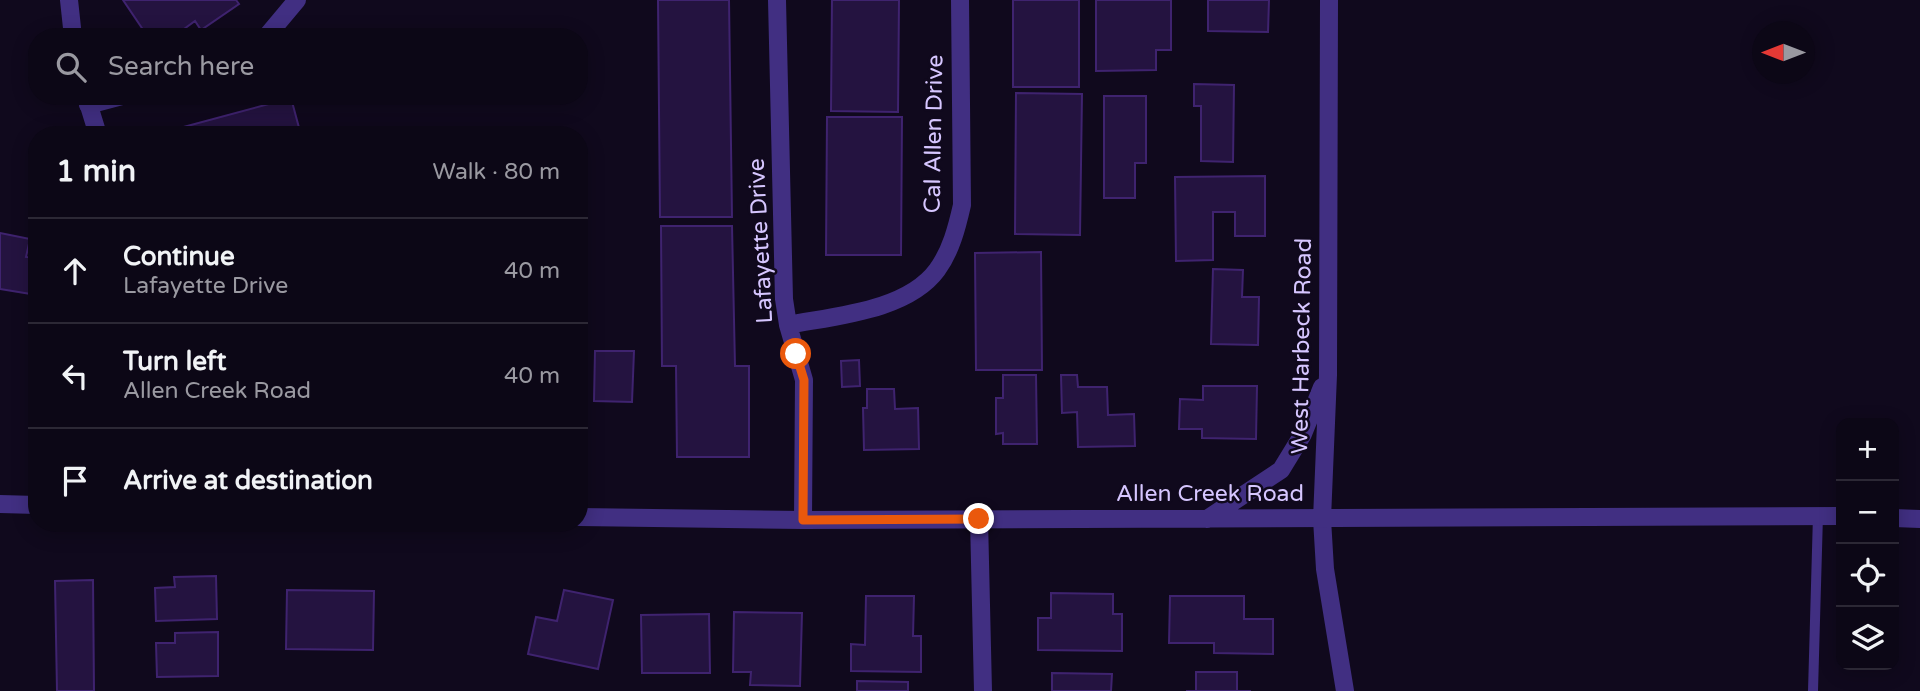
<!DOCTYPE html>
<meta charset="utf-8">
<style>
:root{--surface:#0c0716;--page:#15101f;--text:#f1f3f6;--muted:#9a99a1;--line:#2c2835}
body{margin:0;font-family:"Varela Round",sans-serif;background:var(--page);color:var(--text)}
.controls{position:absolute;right:21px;bottom:21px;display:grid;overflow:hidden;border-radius:14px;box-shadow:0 4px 18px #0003}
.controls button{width:63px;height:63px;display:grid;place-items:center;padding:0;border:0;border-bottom:2px solid var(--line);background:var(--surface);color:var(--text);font:35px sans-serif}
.compass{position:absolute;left:1752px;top:21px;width:63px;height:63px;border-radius:50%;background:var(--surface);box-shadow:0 4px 18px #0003;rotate:270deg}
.stop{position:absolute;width:21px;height:21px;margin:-16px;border:5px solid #ea580c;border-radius:50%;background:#fff}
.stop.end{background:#ea580c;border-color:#fff;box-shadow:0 2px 7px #0008}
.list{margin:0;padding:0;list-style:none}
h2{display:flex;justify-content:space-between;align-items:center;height:91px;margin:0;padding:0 28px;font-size:30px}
h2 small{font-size:23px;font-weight:400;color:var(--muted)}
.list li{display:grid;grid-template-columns:46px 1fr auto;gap:21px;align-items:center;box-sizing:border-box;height:105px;padding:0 28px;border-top:2px solid var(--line)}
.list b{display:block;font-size:26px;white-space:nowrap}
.list p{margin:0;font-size:23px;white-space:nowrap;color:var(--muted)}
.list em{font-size:23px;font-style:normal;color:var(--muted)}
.icon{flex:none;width:38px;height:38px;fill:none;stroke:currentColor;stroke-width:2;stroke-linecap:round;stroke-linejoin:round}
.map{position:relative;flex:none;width:1920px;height:691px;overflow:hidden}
.search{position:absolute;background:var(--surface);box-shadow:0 4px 18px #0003;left:28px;top:28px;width:560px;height:77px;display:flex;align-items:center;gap:18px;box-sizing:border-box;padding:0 24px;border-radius:28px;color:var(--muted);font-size:26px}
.panel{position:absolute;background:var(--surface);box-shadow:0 4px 18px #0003;left:28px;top:126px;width:560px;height:406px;border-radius:28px}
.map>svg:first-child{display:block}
.building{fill:#241340;stroke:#3f236f;stroke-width:2}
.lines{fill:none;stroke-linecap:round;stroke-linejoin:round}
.service{stroke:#412f82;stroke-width:10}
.minor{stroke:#412f82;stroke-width:18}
.tertiary{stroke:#412f82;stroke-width:18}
.route{stroke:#ea580c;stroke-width:9}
.labels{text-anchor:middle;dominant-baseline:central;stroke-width:5;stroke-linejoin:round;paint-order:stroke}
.street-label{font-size:23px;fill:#d6c6ff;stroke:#10091d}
</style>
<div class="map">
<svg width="1920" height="691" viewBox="0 0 1920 691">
<rect width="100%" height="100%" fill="#10091d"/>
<path class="building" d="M 123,0 L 236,0 L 239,4 L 201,30 L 195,21 L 173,37 L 148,37 Z
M 658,0 L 729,0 L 732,217 L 660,217 Z
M 832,0 L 899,0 L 898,112 L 831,111 Z
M 1013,0 L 1079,0 L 1079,87 L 1013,87 Z
M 1096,0 L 1171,0 L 1171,50 L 1156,50 L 1156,70 L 1096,71 Z
M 1208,0 L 1269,0 L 1268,32 L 1208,31 Z
M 1194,84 L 1234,85 L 1233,162 L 1201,161 L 1201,106 L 1194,106 Z
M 1016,93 L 1082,94 L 1080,235 L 1015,234 Z
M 1104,96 L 1146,96 L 1146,163 L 1135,163 L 1135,198 L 1104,198 Z
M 291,98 L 301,135 L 166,135 L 165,132 Z
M 827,117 L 902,117 L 901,255 L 826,255 Z
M 1265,176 L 1265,236 L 1235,236 L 1235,212 L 1213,212 L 1213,260 L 1176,261 L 1175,177 Z
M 661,226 L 732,226 L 735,366 L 749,366 L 749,457 L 677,457 L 676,366 L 662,366 Z
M 0,233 L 30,239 L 26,257 L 35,258 L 37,250 L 37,295 L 0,289 Z
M 1041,252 L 1042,370 L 976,370 L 975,253 Z
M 1213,269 L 1243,270 L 1242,297 L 1259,297 L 1258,345 L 1211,344 Z
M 595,351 L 634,351 L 632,402 L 594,401 Z
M 859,360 L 860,386 L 842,387 L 841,361 Z
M 1003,375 L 1036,375 L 1037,444 L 1003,444 L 1003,433 L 996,434 L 996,398 L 1003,398 Z
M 1061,375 L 1077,375 L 1078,387 L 1107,387 L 1108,415 L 1134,414 L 1135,446 L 1078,447 L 1077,412 L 1062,413 Z
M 1203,386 L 1257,386 L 1256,439 L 1202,438 L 1202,429 L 1179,429 L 1180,399 L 1203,400 Z
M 867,389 L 894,389 L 895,409 L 918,408 L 919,449 L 864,450 L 863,408 L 867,408 Z
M 216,576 L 217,619 L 156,621 L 155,588 L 175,587 L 174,577 Z
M 93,580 L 94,691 L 57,691 L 55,581 Z
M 287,590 L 374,591 L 373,650 L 286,649 Z
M 564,590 L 613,600 L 598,669 L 528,654 L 536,617 L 557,621 Z
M 1051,593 L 1113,594 L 1113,614 L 1122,614 L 1122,651 L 1038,650 L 1038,618 L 1051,618 Z
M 866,596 L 914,596 L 913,636 L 921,636 L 921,672 L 851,671 L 851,644 L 865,645 Z
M 1170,596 L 1244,596 L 1244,619 L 1273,619 L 1273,654 L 1214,653 L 1214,643 L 1169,643 Z
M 734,612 L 802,613 L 800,686 L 750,685 L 751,672 L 733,672 Z
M 709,614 L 710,673 L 642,673 L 641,615 Z
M 218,632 L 218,676 L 157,677 L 156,643 L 175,643 L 175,633 Z
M 1196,672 L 1237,672 L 1237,691 L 1251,691 L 1186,691 L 1196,691 Z
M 1052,673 L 1112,674 L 1111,691 L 1052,691 Z
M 857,681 L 908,682 L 908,691 L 857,691 Z"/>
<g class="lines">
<path class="service" d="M 1813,691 L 1818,515"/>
<path class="minor" d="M 777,0 L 784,299 L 788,325 L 804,380 L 803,520
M 266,37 L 297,0
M 88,105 L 122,96
M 788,325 C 834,316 907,311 937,270 C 951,251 957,227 962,205 L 960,0
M 979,519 L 983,691
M 1322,519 L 1325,569 L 1345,691"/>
<path class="tertiary" d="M 69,0 L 73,37
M 86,96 L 98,135
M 0,504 L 37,505
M 579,517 L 803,520 L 1841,516
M 1894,518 L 1920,519
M 1207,519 L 1281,470 L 1303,434 L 1322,387
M 1322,519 L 1328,375 L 1329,0"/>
</g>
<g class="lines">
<path class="route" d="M 796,354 L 804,380 L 803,520 L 979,519"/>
</g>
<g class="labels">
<g class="street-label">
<text transform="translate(934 134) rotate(-89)">Cal Allen Drive</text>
<text transform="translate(761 241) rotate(-93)">Lafayette Drive</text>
<text transform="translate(1302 346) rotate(-89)">West Harbeck Road</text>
<text x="1210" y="494">Allen Creek Road</text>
</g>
</g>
</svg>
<div class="controls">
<button>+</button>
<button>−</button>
<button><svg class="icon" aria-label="locate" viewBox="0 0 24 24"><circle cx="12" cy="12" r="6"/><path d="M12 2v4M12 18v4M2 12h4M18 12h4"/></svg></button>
<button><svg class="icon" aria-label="layers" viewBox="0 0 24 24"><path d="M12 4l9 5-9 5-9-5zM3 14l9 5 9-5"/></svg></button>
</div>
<svg class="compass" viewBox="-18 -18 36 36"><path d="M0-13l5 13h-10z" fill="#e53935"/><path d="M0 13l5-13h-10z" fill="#9a99a1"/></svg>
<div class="stop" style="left:796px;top:354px"></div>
<div class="stop end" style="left:979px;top:519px"></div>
<div class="search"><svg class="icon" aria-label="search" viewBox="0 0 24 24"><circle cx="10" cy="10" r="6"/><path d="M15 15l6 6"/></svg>Search here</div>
<section class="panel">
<h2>1 min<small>Walk · 80 m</small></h2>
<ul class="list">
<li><svg class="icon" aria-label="ahead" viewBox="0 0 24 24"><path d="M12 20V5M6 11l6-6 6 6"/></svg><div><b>Continue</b><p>Lafayette Drive</p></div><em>40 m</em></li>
<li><svg class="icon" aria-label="left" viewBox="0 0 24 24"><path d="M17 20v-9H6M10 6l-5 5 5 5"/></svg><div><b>Turn left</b><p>Allen Creek Road</p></div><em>40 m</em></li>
<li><svg class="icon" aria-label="arrive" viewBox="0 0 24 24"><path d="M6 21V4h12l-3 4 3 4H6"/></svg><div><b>Arrive at destination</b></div></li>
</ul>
</section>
</div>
